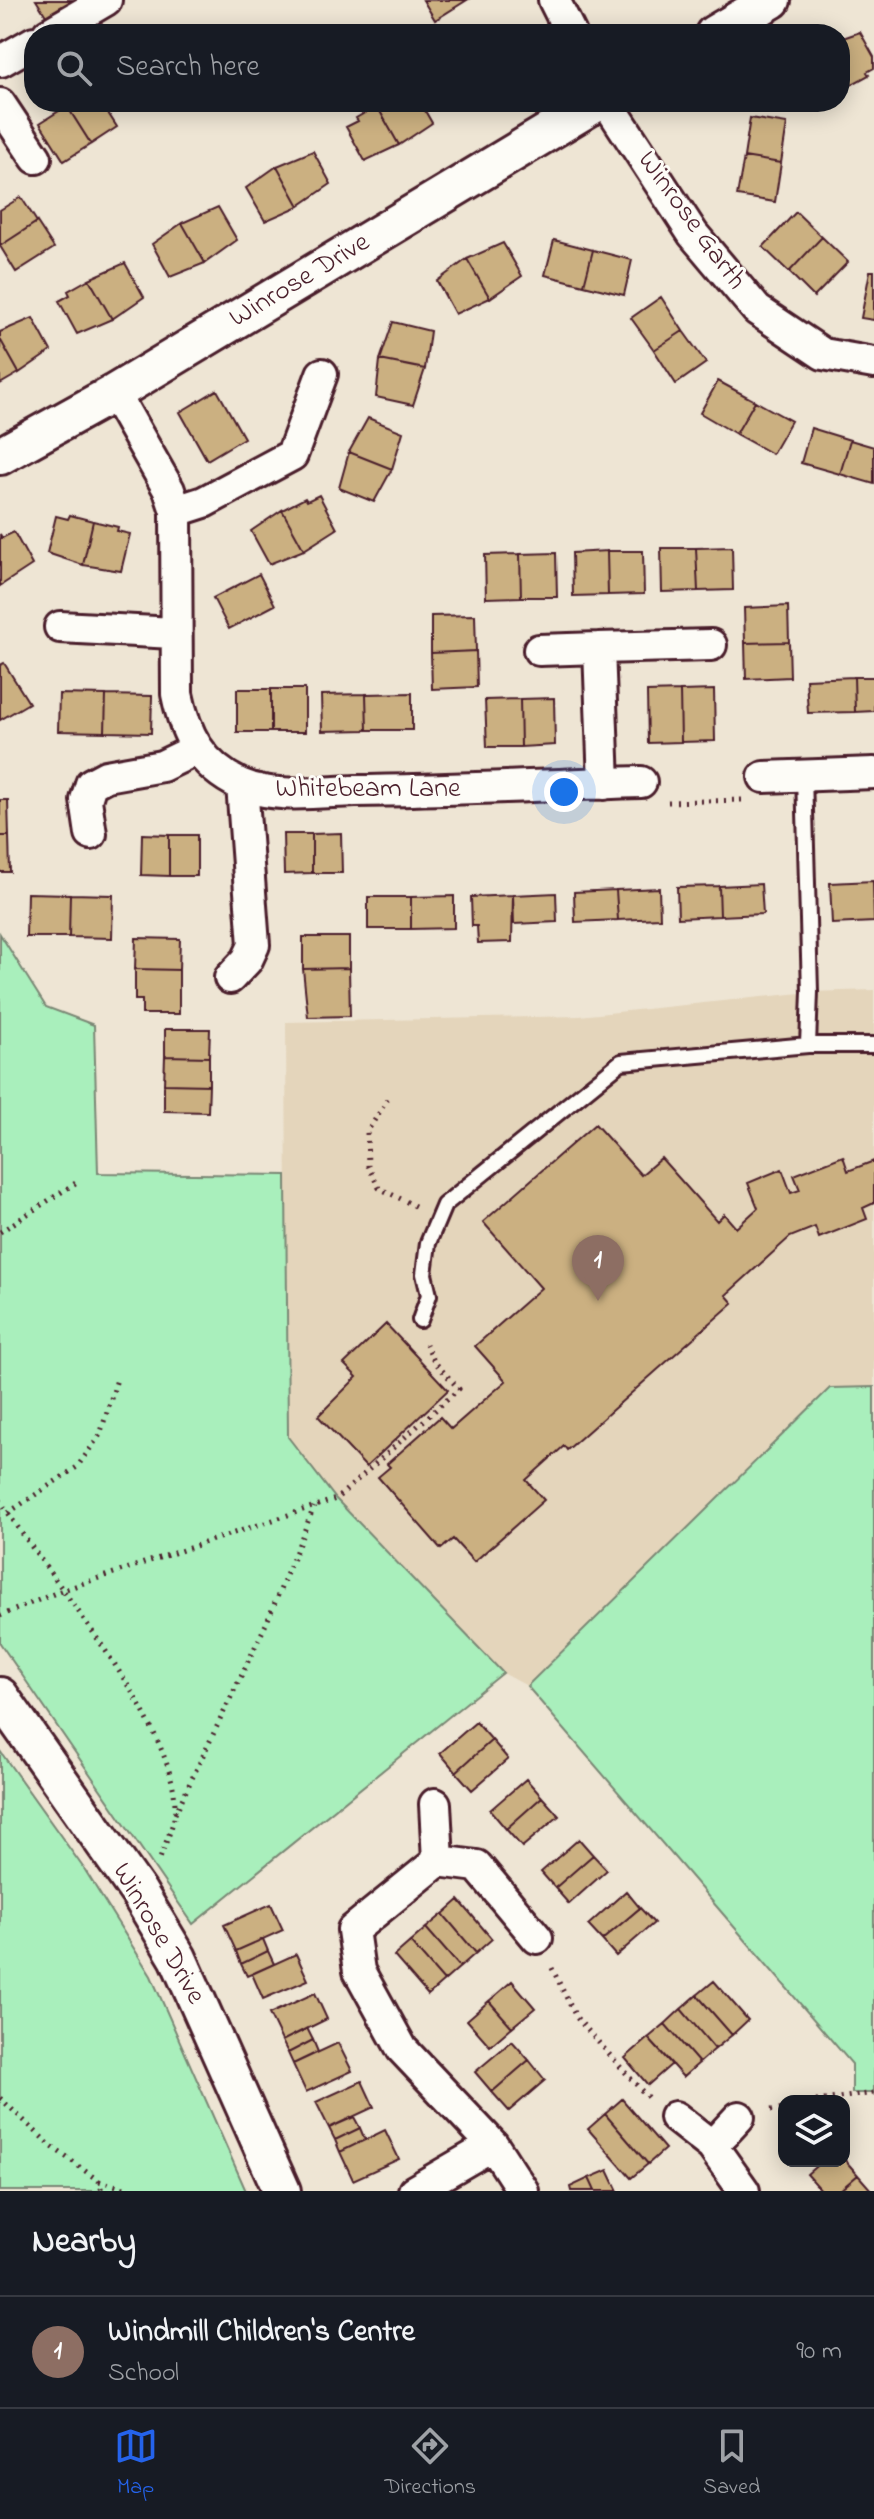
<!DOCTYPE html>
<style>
:root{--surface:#171b24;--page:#242831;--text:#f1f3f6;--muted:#9ea1a6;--line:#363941;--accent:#2563eb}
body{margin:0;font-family:"Indie Flower",sans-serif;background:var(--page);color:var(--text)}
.controls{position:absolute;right:24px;bottom:24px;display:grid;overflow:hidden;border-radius:16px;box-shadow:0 4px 20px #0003}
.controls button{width:72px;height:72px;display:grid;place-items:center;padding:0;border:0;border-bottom:2px solid var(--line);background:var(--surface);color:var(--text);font:40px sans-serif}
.you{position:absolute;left:564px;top:792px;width:28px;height:28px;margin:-20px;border:6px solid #fff;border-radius:50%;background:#1a73e8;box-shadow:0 0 0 12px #1a73e833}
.badge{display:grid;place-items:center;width:52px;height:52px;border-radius:50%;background:var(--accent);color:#fff;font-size:26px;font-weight:700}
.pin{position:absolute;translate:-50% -66px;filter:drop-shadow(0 2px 4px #0008)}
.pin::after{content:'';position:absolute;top:42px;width:28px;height:24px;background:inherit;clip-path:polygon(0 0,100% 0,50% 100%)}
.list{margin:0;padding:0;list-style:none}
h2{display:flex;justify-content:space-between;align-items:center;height:104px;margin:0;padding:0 32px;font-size:34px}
h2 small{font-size:26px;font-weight:400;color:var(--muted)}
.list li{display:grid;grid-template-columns:52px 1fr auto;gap:24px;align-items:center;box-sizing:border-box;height:112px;padding:0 32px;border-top:2px solid var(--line)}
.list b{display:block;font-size:30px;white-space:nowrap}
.list p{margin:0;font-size:26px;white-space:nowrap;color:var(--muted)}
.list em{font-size:26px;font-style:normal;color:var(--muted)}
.icon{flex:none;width:44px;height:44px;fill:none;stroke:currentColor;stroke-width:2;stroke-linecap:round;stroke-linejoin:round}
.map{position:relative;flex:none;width:874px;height:2191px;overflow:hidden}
.search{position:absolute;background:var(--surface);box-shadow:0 4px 20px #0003;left:24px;right:24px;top:24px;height:88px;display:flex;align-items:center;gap:20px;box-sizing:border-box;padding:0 28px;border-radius:32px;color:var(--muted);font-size:30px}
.sheet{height:216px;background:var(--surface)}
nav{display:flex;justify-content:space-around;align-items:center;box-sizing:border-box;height:112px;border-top:2px solid var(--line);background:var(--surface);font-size:22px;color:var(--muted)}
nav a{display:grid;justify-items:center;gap:4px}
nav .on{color:var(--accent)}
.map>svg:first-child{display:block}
.built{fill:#e4d5bb}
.green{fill:#a9efbc;stroke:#7a8774;stroke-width:2}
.building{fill:#cbb081;stroke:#4a1f2b;stroke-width:2}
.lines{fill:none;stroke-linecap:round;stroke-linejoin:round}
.service-casing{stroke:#4a1f2b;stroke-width:20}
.minor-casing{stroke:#4a1f2b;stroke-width:36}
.tertiary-casing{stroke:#4a1f2b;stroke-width:42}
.path{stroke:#4a1f2b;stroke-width:5;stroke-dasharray:2 6;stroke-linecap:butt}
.service{stroke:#fdfcf7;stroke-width:14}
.minor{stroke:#fdfcf7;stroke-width:30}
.tertiary{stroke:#fdfcf7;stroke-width:36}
.labels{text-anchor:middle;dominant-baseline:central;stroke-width:6;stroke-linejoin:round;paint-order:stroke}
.street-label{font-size:28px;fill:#4a1f2b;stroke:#fdfcf7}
</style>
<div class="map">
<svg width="874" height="2191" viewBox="0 0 874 2191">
<rect width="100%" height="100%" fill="#eee5d4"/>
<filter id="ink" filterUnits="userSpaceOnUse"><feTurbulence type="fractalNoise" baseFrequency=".0125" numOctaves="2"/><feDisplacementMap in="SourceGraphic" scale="16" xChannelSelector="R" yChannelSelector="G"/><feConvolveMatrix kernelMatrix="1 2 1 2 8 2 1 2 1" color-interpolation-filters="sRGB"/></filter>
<g filter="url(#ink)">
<path class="built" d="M 874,990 L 874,1387 L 830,1389 L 527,1686 L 503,1673 L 336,1499 L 288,1437 L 286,1022 L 579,1016 L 810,992 Z"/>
<path class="green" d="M 0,934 L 46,1007 L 94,1025 L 98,1173 L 286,1175 L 288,1437 L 336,1499 L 503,1673 L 193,1924 L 0,1643 Z
M 874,1387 L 874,2093 L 852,2093 L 852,2064 L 527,1686 L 830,1388 Z
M 0,1751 L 85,1870 L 151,1976 L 246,2191 L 0,2191 Z"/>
<path class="building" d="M 36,0 L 80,0 L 48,19 Z
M 423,0 L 467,0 L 435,20 Z
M 860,32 L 874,57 L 874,68 L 867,72 L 869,75 L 847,87 L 840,75 L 840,39 Z
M 74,102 L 101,102 L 117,127 L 91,144 L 67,106 Z
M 384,102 L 420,102 L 432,123 L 399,145 L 377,106 Z
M 67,106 L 91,144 L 64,161 L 40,123 Z
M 377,106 L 399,145 L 365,161 L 346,127 L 358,121 L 356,118 Z
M 750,118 L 787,124 L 781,163 L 744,157 Z
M 313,151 L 331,184 L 299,206 L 277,166 Z
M 744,157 L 781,163 L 775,202 L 737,196 Z
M 277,166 L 299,206 L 265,221 L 246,188 Z
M 21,197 L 37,222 L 0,246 L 0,210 Z
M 218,207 L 237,240 L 205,263 L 182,223 Z
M 796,212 L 822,237 L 789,272 L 763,247 Z
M 37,222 L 54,248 L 16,272 L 0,246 Z
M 182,223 L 205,263 L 170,277 L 152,244 Z
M 822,237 L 848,262 L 814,297 L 789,272 Z
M 554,240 L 593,250 L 584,285 L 545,275 Z
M 503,243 L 522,276 L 490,298 L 467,259 Z
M 593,250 L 632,260 L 624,295 L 584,285 Z
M 467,259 L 490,298 L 455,314 L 437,281 Z
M 125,263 L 144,297 L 112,319 L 89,279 Z
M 870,271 L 874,271 L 874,320 L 861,318 Z
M 89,279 L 112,319 L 77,334 L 59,301 L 70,295 L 68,291 Z
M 661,297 L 683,331 L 654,350 L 631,318 Z
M 33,318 L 51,351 L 19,373 L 0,339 L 0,332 Z
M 393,322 L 430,331 L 425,369 L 380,360 Z
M 683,331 L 706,363 L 676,384 L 654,350 Z
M 0,339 L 19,373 L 0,384 Z
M 380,360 L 425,369 L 413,405 L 376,397 Z
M 718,381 L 755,401 L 736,434 L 700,413 Z
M 217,390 L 244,438 L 207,460 L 180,412 Z
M 755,401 L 791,421 L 772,454 L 736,434 Z
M 368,418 L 403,432 L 392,469 L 349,452 Z
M 811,428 L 850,440 L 840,474 L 801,463 Z
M 850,440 L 874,447 L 874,484 L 840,474 Z
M 349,452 L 392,469 L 374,502 L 339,488 Z
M 319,495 L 337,529 L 304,550 L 282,510 L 305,498 L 307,501 Z
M 282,510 L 304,550 L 269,564 L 251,531 Z
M 70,515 L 93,521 L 83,565 L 47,553 L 56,516 L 68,519 Z
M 93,521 L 118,527 L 117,531 L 130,534 L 121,571 L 83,565 Z
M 14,532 L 32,565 L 0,586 L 0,534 L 2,538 Z
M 732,547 L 733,590 L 698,591 L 696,548 Z
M 661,548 L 696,548 L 698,591 L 662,592 Z
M 607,551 L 643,551 L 644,594 L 608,595 Z
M 607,551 L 608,595 L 573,596 L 572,553 Z
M 556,553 L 557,597 L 521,597 L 520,554 Z
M 520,554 L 521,597 L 486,598 L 485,555 Z
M 259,574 L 275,605 L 229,629 L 213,598 Z
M 788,606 L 789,642 L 745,643 L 744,608 Z
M 475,615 L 476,651 L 431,653 L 431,616 Z
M 789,642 L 790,677 L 746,679 L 745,643 Z
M 476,651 L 477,687 L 432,689 L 431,653 Z
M 4,663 L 29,703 L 0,720 L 0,665 Z
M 854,677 L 855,712 L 808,713 L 806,679 Z
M 854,677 L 874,677 L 874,711 L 855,712 Z
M 237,689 L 271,689 L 271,732 L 237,732 Z
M 271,689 L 305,689 L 305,732 L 271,732 Z
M 714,690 L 715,741 L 681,742 L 680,691 Z
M 680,691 L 681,742 L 648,743 L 647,692 Z
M 412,693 L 412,730 L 367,730 L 366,694 Z
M 59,694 L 106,695 L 105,732 L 58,731 Z
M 366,694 L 367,730 L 322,731 L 321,695 Z
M 106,695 L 152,696 L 151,733 L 105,732 Z
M 554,698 L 555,745 L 521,747 L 520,699 Z
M 520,699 L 521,747 L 487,747 L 485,700 Z
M 0,800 L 8,800 L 9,836 L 0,836 Z
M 341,833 L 342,873 L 312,873 L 312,834 Z
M 142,834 L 169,835 L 169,876 L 141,875 Z
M 283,834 L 312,834 L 312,873 L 284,874 Z
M 169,835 L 197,835 L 197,876 L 169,876 Z
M 0,836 L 9,836 L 10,872 L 0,872 Z
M 873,881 L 874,922 L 832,924 L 830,883 Z
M 761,884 L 763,914 L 720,916 L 719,886 Z
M 719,886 L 720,916 L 678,918 L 677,887 Z
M 659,888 L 660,918 L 618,920 L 616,890 Z
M 616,890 L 618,920 L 575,922 L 574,892 Z
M 27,893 L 70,894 L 69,937 L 26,937 Z
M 556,893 L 557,922 L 514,924 L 513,895 Z
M 70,894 L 113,895 L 112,938 L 69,937 Z
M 513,895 L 512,942 L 478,943 L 477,926 L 472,926 L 471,897 Z
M 454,896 L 454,928 L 411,929 L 411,897 Z
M 368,897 L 411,897 L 411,929 L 368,929 Z
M 303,937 L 349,937 L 349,968 L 303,969 Z
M 136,938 L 180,939 L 179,970 L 135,969 Z
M 349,968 L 350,1016 L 308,1017 L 303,969 Z
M 135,969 L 179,970 L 179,1014 L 142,1014 L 142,1000 L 135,1000 Z
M 165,1029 L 210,1029 L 209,1057 L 165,1056 Z
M 165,1056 L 209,1057 L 209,1085 L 164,1084 Z
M 164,1084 L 209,1085 L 208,1112 L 164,1111 Z
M 595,1124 L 641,1175 L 661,1158 L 717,1221 L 724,1214 L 736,1228 L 758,1208 L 748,1183 L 782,1169 L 791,1193 L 800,1190 L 794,1175 L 843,1156 L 848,1171 L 874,1161 L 874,1203 L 863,1208 L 867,1219 L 819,1238 L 815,1227 L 790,1237 L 726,1295 L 733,1303 L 567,1450 L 564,1446 L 526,1480 L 544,1500 L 474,1562 L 453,1539 L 441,1549 L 378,1477 L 390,1467 L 387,1464 L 440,1417 L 451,1429 L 506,1381 L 475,1346 L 541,1288 L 483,1222 Z
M 386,1324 L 448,1390 L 366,1467 L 318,1416 L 357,1377 L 344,1364 Z
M 476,1722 L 492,1740 L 456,1772 L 440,1753 Z
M 492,1740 L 508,1759 L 472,1790 L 456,1772 Z
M 526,1779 L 542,1797 L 506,1829 L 490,1810 Z
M 542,1797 L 559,1816 L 522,1847 L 506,1829 Z
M 579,1839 L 593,1855 L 555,1888 L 541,1872 Z
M 593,1855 L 607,1870 L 569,1904 L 555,1888 Z
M 626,1891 L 640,1908 L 602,1940 L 588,1925 Z
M 459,1900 L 492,1939 L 476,1953 L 443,1914 Z
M 271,1904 L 283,1930 L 236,1951 L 224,1925 Z
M 640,1908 L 654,1923 L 616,1956 L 602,1940 Z
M 443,1914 L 476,1953 L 460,1967 L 426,1928 Z
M 426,1928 L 460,1967 L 444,1981 L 410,1942 Z
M 263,1939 L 268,1951 L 241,1964 L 236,1951 Z
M 410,1942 L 444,1981 L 428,1995 L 394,1956 Z
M 268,1951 L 274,1964 L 247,1976 L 241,1964 Z
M 296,1954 L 308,1980 L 263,1999 L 252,1974 Z
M 512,1981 L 535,2008 L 512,2027 L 489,2001 Z
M 714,1981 L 748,2020 L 732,2035 L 697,1995 Z
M 315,1993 L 327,2019 L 282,2041 L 269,2014 Z
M 697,1995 L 732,2035 L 715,2049 L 681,2009 Z
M 489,2001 L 512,2027 L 490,2046 L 467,2020 Z
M 681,2009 L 715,2049 L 699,2063 L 665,2024 Z
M 665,2024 L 699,2063 L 683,2077 L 648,2038 Z
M 307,2028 L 313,2040 L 288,2053 L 282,2041 Z
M 648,2038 L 672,2064 L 648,2085 L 625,2058 Z
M 313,2040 L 318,2052 L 293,2064 L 288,2053 Z
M 512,2041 L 529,2060 L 492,2092 L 475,2072 Z
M 338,2043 L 352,2071 L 306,2092 L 293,2064 Z
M 529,2060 L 545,2080 L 509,2111 L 492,2092 Z
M 362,2081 L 374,2107 L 329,2128 L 316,2102 Z
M 622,2099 L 665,2149 L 648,2164 L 605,2114 Z
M 605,2114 L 648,2164 L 631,2178 L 588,2129 Z
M 354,2117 L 360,2128 L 335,2140 L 329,2128 Z
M 360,2128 L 365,2140 L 340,2152 L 335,2140 Z
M 385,2130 L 399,2159 L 353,2180 L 340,2152 Z
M 844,2159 L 858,2175 L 839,2191 L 822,2191 L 807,2174 L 822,2161 Z
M 608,2170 L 618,2191 L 595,2191 L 589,2178 Z
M 858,2175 L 872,2191 L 839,2191 Z
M 589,2178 L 595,2191 L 571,2191 L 570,2187 Z"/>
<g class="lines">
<defs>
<path id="service" d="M 808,1045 L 874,1045
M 420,1320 L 429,1295 L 424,1274 L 428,1243 L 444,1205 L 621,1062 L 808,1045 L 810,992 L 804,775"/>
<path id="minor" d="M 554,0 L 571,34
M 48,34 L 106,0
M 1,61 L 34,42
M 607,102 L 693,234 L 757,310 L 823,354 L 874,363
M 0,104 L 36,158
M 114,393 L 169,490 L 176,511 L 177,694 C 185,734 201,766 240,784 C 274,799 319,792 355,791 C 450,790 545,785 641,782
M 176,511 L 204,502 L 292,455 L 322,374
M 60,627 L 174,633
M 539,650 L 599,648
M 764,777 L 874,773
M 604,784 L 599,648 L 711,645
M 91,834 L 86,800 L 91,784 L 106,776 L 162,766 L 195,750
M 230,978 L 247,960 L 254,945 L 242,785
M 435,1804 L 438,1861
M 675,2117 L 712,2146 L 744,2191
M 493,2145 L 523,2191
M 712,2146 L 739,2117
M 414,2191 L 493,2145 L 402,2049 L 359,1971 L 353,1930 L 438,1861 L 477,1866 L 537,1938"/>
<path id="tertiary" d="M 714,34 L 772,0
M 0,456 L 114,393 L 598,102
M 0,1696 L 139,1893 L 178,1958 L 282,2191"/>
</defs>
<use href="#service" class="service-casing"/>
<use href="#minor" class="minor-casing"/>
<use href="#tertiary" class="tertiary-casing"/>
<path class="path" d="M 668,802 L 742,800
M 388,1099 L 367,1132 L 368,1166 L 379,1188 L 415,1206
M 0,1232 L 77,1182
M 0,1500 C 43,1572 188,1735 174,1818 C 171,1832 164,1846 160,1859
M 8,1513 L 77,1467 L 100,1435 L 117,1379
M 0,1616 L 63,1590 L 336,1499 L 459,1389 L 434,1361 L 426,1344
M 175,1814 L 267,1622 L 314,1507
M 552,1968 L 576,2017 L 650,2100
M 0,2098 L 51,2146 L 99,2181 L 102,2191
M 816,2101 L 874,2093
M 771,2110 L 784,2108
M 99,2181 L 135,2191"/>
<use href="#service" class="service"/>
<use href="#minor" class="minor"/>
<use href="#tertiary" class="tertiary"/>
</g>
</g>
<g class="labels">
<g class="street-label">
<text transform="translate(691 221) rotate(54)">Winrose Garth</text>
<text transform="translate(300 281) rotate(-31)">Winrose Drive</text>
<text x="368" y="789">Whitebeam Lane</text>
<text transform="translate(158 1934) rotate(60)">Winrose Drive</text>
</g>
</g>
</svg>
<div class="controls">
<button><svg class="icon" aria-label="layers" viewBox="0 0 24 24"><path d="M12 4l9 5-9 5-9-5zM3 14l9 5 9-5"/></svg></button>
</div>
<div class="you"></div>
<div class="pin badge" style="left:598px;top:1301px;background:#8d6e63">1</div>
<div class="search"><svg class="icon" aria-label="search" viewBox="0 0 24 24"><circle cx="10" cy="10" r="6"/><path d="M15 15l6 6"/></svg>Search here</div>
</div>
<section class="sheet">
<h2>Nearby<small></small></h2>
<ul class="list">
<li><span class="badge" style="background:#8d6e63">1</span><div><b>Windmill Children's Centre</b><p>School</p></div><em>90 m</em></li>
</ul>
</section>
<nav>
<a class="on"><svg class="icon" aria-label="map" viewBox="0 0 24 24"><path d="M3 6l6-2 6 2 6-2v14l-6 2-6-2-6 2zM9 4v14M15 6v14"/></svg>Map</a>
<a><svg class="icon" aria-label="directions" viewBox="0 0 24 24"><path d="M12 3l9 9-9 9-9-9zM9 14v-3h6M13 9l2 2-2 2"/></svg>Directions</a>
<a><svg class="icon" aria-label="saved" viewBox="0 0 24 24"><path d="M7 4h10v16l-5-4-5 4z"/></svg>Saved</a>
</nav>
